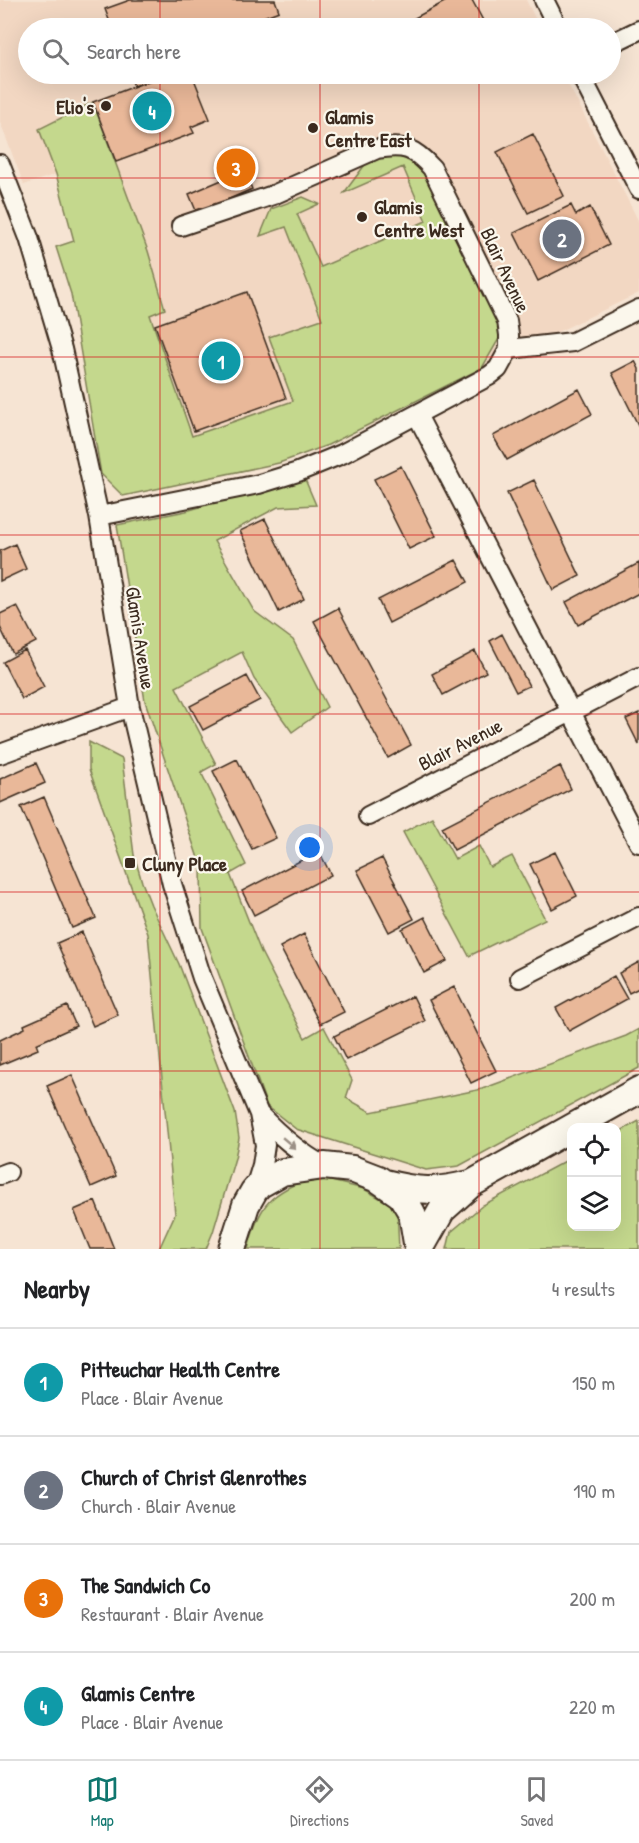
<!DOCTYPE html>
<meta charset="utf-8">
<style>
:root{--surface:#fff;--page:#f6f6f6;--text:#202124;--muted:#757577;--line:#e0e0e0;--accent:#0f766e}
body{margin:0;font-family:"Patrick Hand",sans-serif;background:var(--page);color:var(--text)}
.controls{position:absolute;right:18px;bottom:18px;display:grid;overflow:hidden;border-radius:12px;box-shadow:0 6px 24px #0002}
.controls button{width:54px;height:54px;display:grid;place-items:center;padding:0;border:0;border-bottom:2px solid var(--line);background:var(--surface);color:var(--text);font:30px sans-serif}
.you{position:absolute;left:310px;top:848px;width:21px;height:21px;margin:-15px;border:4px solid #fff;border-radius:50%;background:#1a73e8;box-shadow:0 0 0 9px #1a73e833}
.badge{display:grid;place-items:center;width:39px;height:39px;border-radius:50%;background:var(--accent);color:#fff;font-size:20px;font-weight:700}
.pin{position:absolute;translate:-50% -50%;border:3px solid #fff;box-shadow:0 2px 6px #0006}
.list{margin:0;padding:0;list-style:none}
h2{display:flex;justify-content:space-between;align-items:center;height:78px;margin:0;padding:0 24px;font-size:26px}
h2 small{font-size:20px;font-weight:400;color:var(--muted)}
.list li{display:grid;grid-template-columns:39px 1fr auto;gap:18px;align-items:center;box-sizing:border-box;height:108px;padding:0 24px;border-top:2px solid var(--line)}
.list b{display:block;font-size:22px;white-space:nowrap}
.list p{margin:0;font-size:20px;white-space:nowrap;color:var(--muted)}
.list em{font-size:20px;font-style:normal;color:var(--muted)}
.icon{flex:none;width:33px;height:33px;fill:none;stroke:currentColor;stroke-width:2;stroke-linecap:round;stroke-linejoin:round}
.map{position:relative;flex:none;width:639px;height:1249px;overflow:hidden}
.search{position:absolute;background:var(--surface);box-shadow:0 6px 24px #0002;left:18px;right:18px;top:18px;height:66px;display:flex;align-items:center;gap:15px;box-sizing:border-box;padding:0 21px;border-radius:33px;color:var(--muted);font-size:22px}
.sheet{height:510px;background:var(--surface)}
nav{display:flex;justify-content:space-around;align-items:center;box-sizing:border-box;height:84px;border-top:2px solid var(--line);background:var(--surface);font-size:16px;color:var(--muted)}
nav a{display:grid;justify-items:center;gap:3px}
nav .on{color:var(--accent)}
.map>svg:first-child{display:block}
.built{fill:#f2d7c2}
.green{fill:#c4d88d;stroke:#808156;stroke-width:1.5}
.building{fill:#e9b899;stroke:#3b2a1e;stroke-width:1.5}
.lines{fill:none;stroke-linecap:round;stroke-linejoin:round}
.street-casing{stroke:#3b2a1e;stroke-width:22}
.secondary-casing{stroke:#3b2a1e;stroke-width:30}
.street{stroke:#fbf7ec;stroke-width:18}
.secondary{stroke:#fbf7ec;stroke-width:26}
.oneway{fill:#9b9085}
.grid{fill:none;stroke:#d62828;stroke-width:1.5;stroke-opacity:0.55}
.poi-dot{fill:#3b2a1e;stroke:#fbf7ec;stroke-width:2}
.labels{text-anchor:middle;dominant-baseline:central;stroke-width:4.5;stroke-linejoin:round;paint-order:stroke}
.poi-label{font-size:20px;font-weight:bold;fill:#3b2a1e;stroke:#fbf7ec;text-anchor:start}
.street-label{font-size:20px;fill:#3b2a1e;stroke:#fbf7ec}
</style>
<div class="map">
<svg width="639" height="1249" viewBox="0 0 639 1249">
<rect width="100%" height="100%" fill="#f6e4d3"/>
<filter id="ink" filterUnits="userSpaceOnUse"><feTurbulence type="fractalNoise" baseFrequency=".0167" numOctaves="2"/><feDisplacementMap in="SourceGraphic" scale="12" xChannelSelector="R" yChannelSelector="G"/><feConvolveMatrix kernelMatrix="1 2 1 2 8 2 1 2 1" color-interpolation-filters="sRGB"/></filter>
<g filter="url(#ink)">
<path class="built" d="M 0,0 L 526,0 L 540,28 L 28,28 L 28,74 L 563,74 L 639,222 L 639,293 L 482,368 L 365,428 L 322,320 L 293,401 L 192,436 L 150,314 L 165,308 L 39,129 L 56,174 L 24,185 L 0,122 Z"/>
<path class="green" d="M 93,102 L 148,251 L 165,309 L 150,315 L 192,436 L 293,401 L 269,337 L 322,319 L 286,227 L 260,236 L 271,209 L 303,197 L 319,204 L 297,214 L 321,267 L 426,221 L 403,167 L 344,193 L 367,162 L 393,155 L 414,162 L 433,185 L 498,315 L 500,337 L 482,368 L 328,445 L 279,463 L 123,496 L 101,474 L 71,294 L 56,247 L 74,241 L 56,174 L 39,129 Z
M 304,477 L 316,505 L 278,507 L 214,541 L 254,611 L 293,640 L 327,707 L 292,732 L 254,679 L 242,652 L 176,687 L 216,764 L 201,772 L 246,865 L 230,874 L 261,952 L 305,1038 L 324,1027 L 352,1080 L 346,1098 L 371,1112 L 482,1089 L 626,1036 L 639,1029 L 639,1068 L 459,1166 L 426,1170 L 296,1129 L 267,1106 L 202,928 L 201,867 L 145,701 L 117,525 L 186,511 Z
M 89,742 L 122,759 L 134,855 L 142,882 L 151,905 L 179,964 L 235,1112 L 239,1138 L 235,1158 L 213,1232 L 206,1249 L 159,1249 L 175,1214 L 148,934 L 89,769 Z
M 432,817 L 455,859 L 479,846 L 490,867 L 512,856 L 545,919 L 469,956 L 403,832 Z
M 639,1121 L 639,1249 L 447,1249 L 451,1232 L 483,1205 L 571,1158 L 572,1226 L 616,1226 L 617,1133 Z
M 305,1180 L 327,1180 L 364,1189 L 397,1208 L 399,1249 L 248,1249 C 258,1210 266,1195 305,1180 Z"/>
<path class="building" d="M 130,0 L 275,0 L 279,11 L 234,28 L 112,28 L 105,9 Z
M 448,0 L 472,0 L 487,28 L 399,28 L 398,27 Z
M 129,74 L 167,74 L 134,86 Z
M 167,74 L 192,74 L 210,119 L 191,127 L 194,133 L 116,162 L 93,102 Z
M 422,74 L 444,74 L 427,83 Z
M 533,134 L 564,196 L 528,213 L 497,152 Z
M 240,161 L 252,189 L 197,213 L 189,194 L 224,179 L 220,169 Z
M 571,205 L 576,215 L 590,207 L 609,245 L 538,281 L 514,233 Z
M 247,292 L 286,398 L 194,431 L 155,325 Z
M 635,361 L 639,369 L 639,427 L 612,373 Z
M 579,389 L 592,414 L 507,460 L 493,436 Z
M 401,466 L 436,536 L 409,549 L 374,479 Z
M 534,480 L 580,576 L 553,590 L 507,493 Z
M 265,519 L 304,599 L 279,612 L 240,531 Z
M 15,544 L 26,569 L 0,581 L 0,551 Z
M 456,560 L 468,582 L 389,623 L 378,600 Z
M 639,563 L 639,593 L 578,625 L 566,602 Z
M 17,606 L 36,642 L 13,654 L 0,627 L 0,614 Z
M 338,608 L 411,745 L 388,758 L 314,621 Z
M 502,634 L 529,686 L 516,692 L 490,641 Z
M 25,650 L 44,687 L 22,699 L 3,662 Z
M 475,651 L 486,672 L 443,695 L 432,674 Z
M 247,676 L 260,700 L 203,730 L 190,706 Z
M 639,713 L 639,745 L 626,719 Z
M 237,759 L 276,838 L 252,849 L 213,771 Z
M 36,763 L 45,783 L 0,803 L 0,779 Z
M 560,766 L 571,789 L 454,850 L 442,827 Z
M 44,797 L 96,918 L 72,928 L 21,807 Z
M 319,851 L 331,875 L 254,915 L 242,891 Z
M 555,852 L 577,896 L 552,909 L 530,864 Z
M 382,858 L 414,919 L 389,932 L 357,870 Z
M 425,917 L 447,961 L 424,973 L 402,929 Z
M 82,932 L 118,1015 L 93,1026 L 57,943 Z
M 304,934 L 344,1012 L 320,1024 L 280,947 Z
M 639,962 L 639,988 L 629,993 L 619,973 Z
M 614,976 L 627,999 L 569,1031 L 556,1008 Z
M 454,987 L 496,1071 L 471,1083 L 429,1000 Z
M 413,996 L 425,1021 L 346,1060 L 334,1036 Z
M 67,1006 L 76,1026 L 36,1044 L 38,1049 L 0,1065 L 0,1040 L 25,1028 L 24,1025 Z
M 72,1075 L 116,1176 L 91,1187 L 47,1086 Z
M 95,1201 L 114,1249 L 90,1249 L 74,1210 Z"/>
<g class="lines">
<defs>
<path id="street" d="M 544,0 L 558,28
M 610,44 L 639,30
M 580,74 L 639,189
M 0,164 L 29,238 L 62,349 L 99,516 L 130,707 L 172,884 L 202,978 L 259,1114 L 265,1145 L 262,1165 L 254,1191
M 181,226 L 273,195 L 377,149 C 404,144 414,148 432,168 L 507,321 L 509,335 L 509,349
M 417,415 L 639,843
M 99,516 L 259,484 L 298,472 L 342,454 L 489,376 L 498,369 L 509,349 L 573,342 L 639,309
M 0,754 L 130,707
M 368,816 L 639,677
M 520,978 L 639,917
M 259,1114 C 279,1135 298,1152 324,1166
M 0,1175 L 8,1172"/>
<path id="secondary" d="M 385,1183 C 420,1192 435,1192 470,1184
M 232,1249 L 246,1205 L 254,1191 L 259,1185 L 282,1172 L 324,1166 L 352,1169 L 378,1179 L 401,1195 L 412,1213 L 418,1249
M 420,1249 L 442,1210 L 471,1184 L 639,1090"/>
</defs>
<use href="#street" class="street-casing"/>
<use href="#secondary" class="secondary-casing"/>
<use href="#street" class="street"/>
<use href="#secondary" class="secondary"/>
</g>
<defs><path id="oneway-solid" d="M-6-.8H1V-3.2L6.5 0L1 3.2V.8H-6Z" transform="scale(1.5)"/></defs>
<use class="oneway" href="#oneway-solid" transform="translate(289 1143) rotate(40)"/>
</g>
<path class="grid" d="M 160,0 L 160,28M 320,0 L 320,28M 479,0 L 479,28M 160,74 L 160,1249M 320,74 L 320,1249M 479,74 L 479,1249M 0,178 L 639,178M 0,357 L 639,357M 0,535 L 639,535M 0,714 L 639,714M 0,892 L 639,892M 0,1071 L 639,1071"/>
<g class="poi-dot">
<circle cx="106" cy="106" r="6"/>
<circle cx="313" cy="128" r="6"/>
<circle cx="362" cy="217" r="6"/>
<rect x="124" y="857" width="12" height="12" rx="3"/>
</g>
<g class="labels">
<g class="poi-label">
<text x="94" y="106" text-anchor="end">Elio's</text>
<text x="325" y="116">Glamis<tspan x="325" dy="23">Centre East</tspan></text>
<text x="374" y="206">Glamis<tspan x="374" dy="23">Centre West</tspan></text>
<text x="142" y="863">Cluny Place</text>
</g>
<g class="street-label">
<text transform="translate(506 270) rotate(65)">Blair Avenue</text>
<text transform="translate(141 638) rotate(81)">Glamis Avenue</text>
<text transform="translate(460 744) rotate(-27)">Blair Avenue</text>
</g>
</g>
</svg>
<div class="controls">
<button><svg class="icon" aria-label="locate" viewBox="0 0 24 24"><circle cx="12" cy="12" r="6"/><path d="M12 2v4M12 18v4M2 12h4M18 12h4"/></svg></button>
<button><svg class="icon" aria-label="layers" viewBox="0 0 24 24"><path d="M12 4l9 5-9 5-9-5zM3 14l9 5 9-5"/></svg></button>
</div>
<div class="you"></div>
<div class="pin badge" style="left:221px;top:361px;background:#0f9aa8">1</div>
<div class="pin badge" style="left:562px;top:239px;background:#6b7280">2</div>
<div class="pin badge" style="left:236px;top:168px;background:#e8710a">3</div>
<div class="pin badge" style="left:152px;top:111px;background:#0f9aa8">4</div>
<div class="search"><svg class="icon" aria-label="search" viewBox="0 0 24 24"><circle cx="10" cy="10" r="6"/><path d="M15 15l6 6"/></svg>Search here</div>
</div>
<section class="sheet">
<h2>Nearby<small>4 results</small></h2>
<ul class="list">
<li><span class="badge" style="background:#0f9aa8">1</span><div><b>Pitteuchar Health Centre</b><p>Place · Blair Avenue</p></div><em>150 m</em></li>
<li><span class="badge" style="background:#6b7280">2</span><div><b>Church of Christ Glenrothes</b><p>Church · Blair Avenue</p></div><em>190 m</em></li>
<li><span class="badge" style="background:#e8710a">3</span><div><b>The Sandwich Co</b><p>Restaurant · Blair Avenue</p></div><em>200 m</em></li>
<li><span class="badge" style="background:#0f9aa8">4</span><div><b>Glamis Centre</b><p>Place · Blair Avenue</p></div><em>220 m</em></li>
</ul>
</section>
<nav>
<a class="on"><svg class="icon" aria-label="map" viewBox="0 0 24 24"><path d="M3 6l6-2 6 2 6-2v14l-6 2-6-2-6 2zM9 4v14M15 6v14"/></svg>Map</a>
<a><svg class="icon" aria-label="directions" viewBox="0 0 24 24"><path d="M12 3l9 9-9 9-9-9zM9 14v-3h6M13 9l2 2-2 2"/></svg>Directions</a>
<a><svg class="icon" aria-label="saved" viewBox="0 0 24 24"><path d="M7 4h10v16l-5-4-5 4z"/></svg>Saved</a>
</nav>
